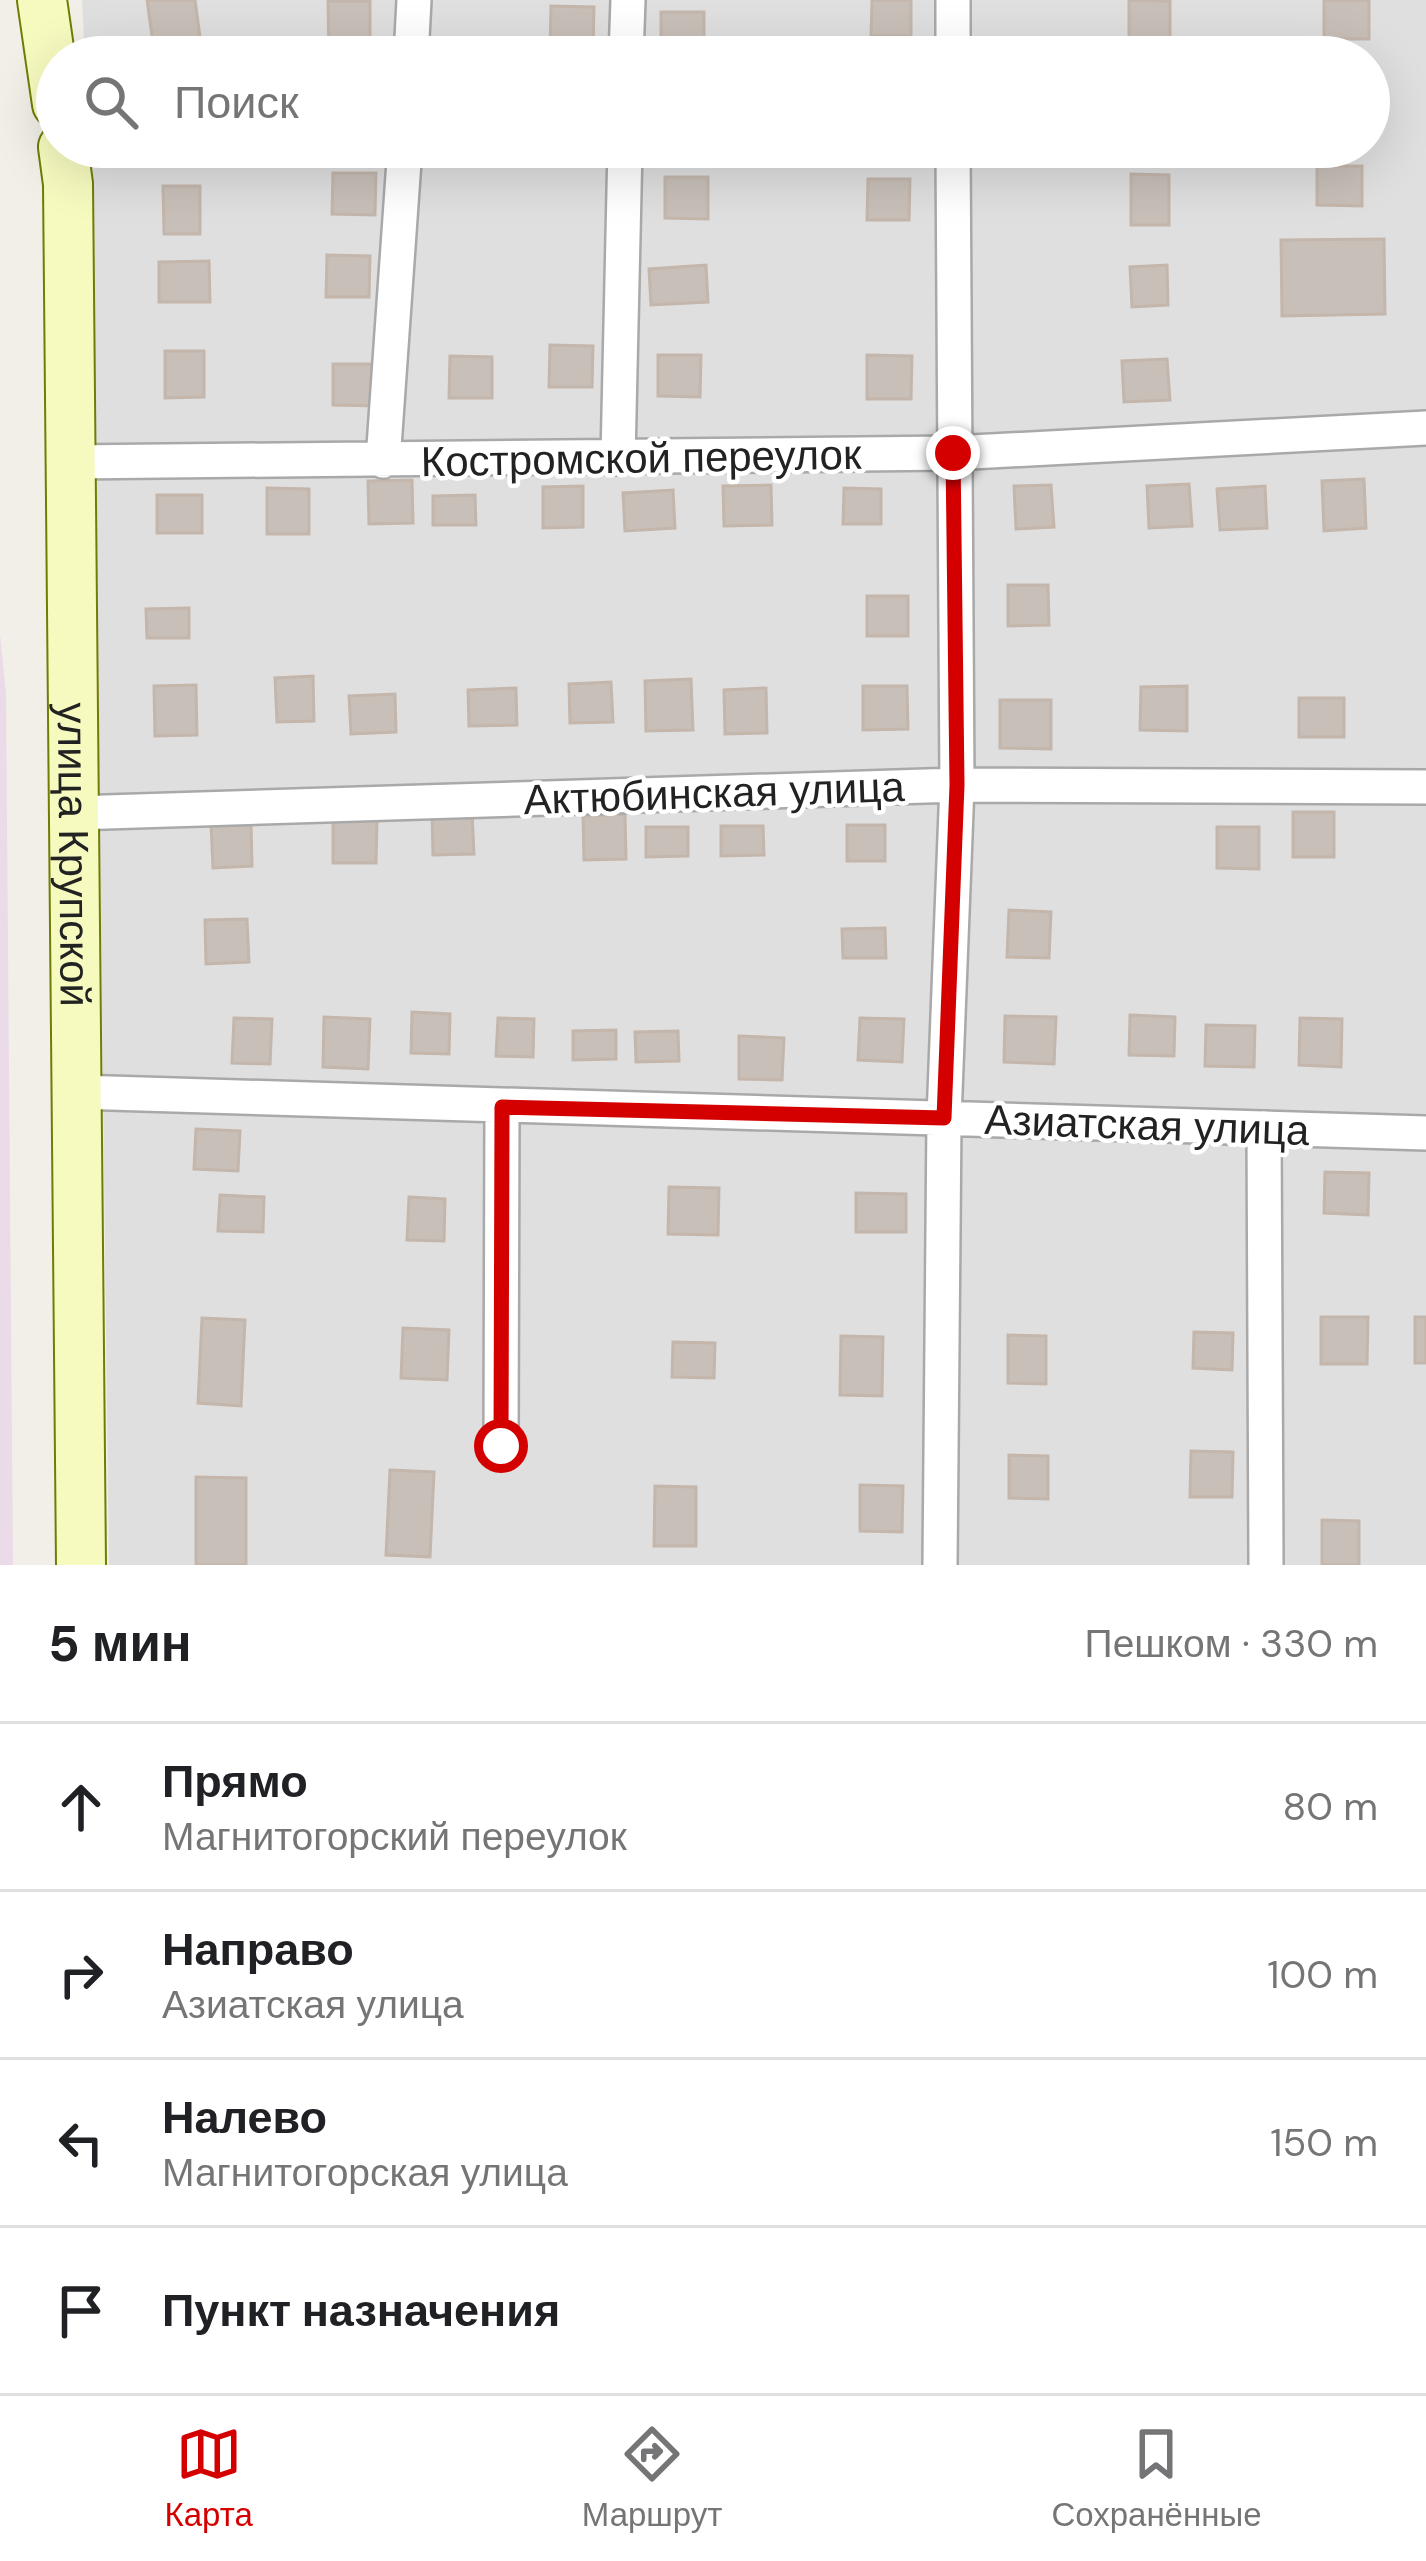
<!DOCTYPE html>
<html lang="ru">
<meta charset="utf-8">
<style>
:root{--surface:#fff;--page:#f2f2f2;--text:#202124;--muted:#757577;--line:#e0e0e0;--accent:#d40000}
body{margin:0;font-family:"DM Sans",sans-serif;background:var(--page);color:var(--text)}
.stop{position:absolute;width:36px;height:36px;margin:-27px;border:9px solid #d40000;border-radius:50%;background:#fff}
.stop.end{background:#d40000;border-color:#fff;box-shadow:0 3px 12px #0008}
.list{margin:0;padding:0;list-style:none}
h2{display:flex;justify-content:space-between;align-items:center;height:156px;margin:0;padding:0 48px;font-size:51px}
h2 small{font-size:39px;font-weight:400;color:var(--muted)}
.list li{display:grid;grid-template-columns:78px 1fr auto;gap:36px;align-items:center;box-sizing:border-box;height:168px;padding:0 48px;border-top:3px solid var(--line)}
.list b{display:block;font-size:45px;white-space:nowrap}
.list p{margin:0;font-size:39px;white-space:nowrap;color:var(--muted)}
.list em{font-size:39px;font-style:normal;color:var(--muted)}
.icon{flex:none;width:66px;height:66px;fill:none;stroke:currentColor;stroke-width:2;stroke-linecap:round;stroke-linejoin:round}
.map{position:relative;flex:none;width:1426px;height:1565px;overflow:hidden}
.search{position:absolute;background:var(--surface);box-shadow:0 12px 48px #0002;left:36px;right:36px;top:36px;height:132px;display:flex;align-items:center;gap:30px;box-sizing:border-box;padding:0 42px;border-radius:66px;color:var(--muted);font-size:45px}
.sheet{height:828px;background:var(--surface)}
nav{display:flex;justify-content:space-around;align-items:center;box-sizing:border-box;height:168px;border-top:3px solid var(--line);background:var(--surface);font-size:33px;color:var(--muted)}
nav a{display:grid;justify-items:center;gap:6px}
nav .on{color:var(--accent)}
.map>svg:first-child{display:block}
.residential{fill:#e0dfdf}
.industrial{fill:#ebdbe8}
.building{fill:#c7bfb8;stroke:#c4b6ab;stroke-width:3}
.lines{fill:none;stroke-linecap:round;stroke-linejoin:round}
.street-casing{stroke:#a9a9a9;stroke-width:38}
.secondary-casing{stroke:#707d05;stroke-width:52}
.street{stroke:#fff;stroke-width:33}
.secondary{stroke:#f7fabf;stroke-width:48}
.route{stroke:#d40000;stroke-width:15}
.labels{text-anchor:middle;dominant-baseline:central;stroke-width:9;stroke-linejoin:round;paint-order:stroke}
.street-label{font-size:42px;fill:#222;stroke:#fff}
</style>
<div class="map">
<svg width="1426" height="1565" viewBox="0 0 1426 1565">
<rect width="100%" height="100%" fill="#f2efe9"/>
<path class="residential" d="M 82,0 L 1426,0 L 1426,1565 L 109,1565 L 91,147 L 1369,147 L 1369,57 L 85,57 Z"/>
<path class="industrial" d="M 0,634 L 6,694 L 13,1565 L 0,1565 Z"/>
<path class="building" d="M 147,0 L 195,0 L 200,37 L 153,43 Z
M 872,0 L 911,0 L 911,36 L 871,36 Z
M 1129,0 L 1170,1 L 1170,47 L 1129,46 Z
M 1324,0 L 1369,0 L 1369,39 L 1324,39 Z
M 328,1 L 370,1 L 370,55 L 329,55 Z
M 551,6 L 594,7 L 593,48 L 550,48 Z
M 661,12 L 704,12 L 704,54 L 661,53 Z
M 452,39 L 494,40 L 494,57 L 451,57 Z
M 442,147 L 484,147 L 484,154 L 441,154 Z
M 1317,166 L 1362,166 L 1362,206 L 1317,205 Z
M 333,173 L 376,173 L 375,215 L 332,214 Z
M 1131,174 L 1169,175 L 1169,225 L 1131,225 Z
M 665,177 L 708,177 L 708,219 L 665,218 Z
M 868,179 L 910,179 L 909,220 L 867,220 Z
M 163,186 L 200,186 L 200,234 L 164,234 Z
M 1384,239 L 1385,314 L 1282,316 L 1281,240 Z
M 327,255 L 370,256 L 369,297 L 326,297 Z
M 209,261 L 210,302 L 159,302 L 159,262 Z
M 706,265 L 708,302 L 651,305 L 649,269 Z
M 1167,265 L 1168,305 L 1132,307 L 1130,267 Z
M 550,345 L 593,346 L 592,387 L 549,387 Z
M 165,351 L 204,351 L 204,397 L 165,398 Z
M 658,355 L 701,355 L 700,397 L 658,396 Z
M 867,355 L 912,356 L 911,399 L 867,399 Z
M 450,356 L 492,357 L 492,398 L 449,398 Z
M 1167,359 L 1170,400 L 1124,402 L 1122,361 Z
M 333,364 L 376,364 L 376,406 L 333,405 Z
M 1364,479 L 1366,528 L 1324,531 L 1322,481 Z
M 412,480 L 413,523 L 369,524 L 368,481 Z
M 1189,484 L 1192,526 L 1149,528 L 1147,486 Z
M 771,485 L 772,525 L 724,526 L 723,486 Z
M 1051,485 L 1054,527 L 1016,529 L 1014,486 Z
M 583,486 L 583,527 L 543,528 L 543,487 Z
M 1265,486 L 1267,528 L 1220,530 L 1217,489 Z
M 267,488 L 309,489 L 309,534 L 267,534 Z
M 844,488 L 881,489 L 881,524 L 843,524 Z
M 673,490 L 675,528 L 625,531 L 623,493 Z
M 157,495 L 202,495 L 202,533 L 157,533 Z
M 475,495 L 476,525 L 433,525 L 433,496 Z
M 1008,585 L 1048,585 L 1049,625 L 1008,626 Z
M 867,596 L 908,596 L 908,636 L 867,636 Z
M 189,608 L 189,638 L 147,638 L 146,609 Z
M 313,676 L 314,721 L 277,722 L 275,678 Z
M 691,679 L 693,730 L 646,731 L 645,681 Z
M 611,682 L 613,722 L 570,723 L 569,684 Z
M 196,685 L 197,735 L 155,736 L 154,686 Z
M 863,686 L 907,686 L 908,729 L 863,730 Z
M 1187,686 L 1187,731 L 1140,730 L 1141,687 Z
M 516,688 L 517,725 L 469,726 L 468,690 Z
M 766,688 L 767,733 L 725,734 L 724,690 Z
M 395,694 L 396,732 L 351,734 L 349,696 Z
M 1299,698 L 1344,698 L 1344,737 L 1299,737 Z
M 1000,700 L 1051,700 L 1051,749 L 1000,748 Z
M 472,812 L 474,854 L 433,855 L 432,813 Z
M 1293,812 L 1334,812 L 1334,857 L 1293,857 Z
M 625,814 L 626,859 L 584,860 L 583,816 Z
M 333,820 L 377,820 L 376,863 L 333,863 Z
M 251,823 L 252,866 L 213,868 L 211,824 Z
M 847,825 L 885,825 L 885,861 L 847,861 Z
M 721,826 L 763,826 L 764,855 L 721,856 Z
M 646,827 L 688,827 L 688,856 L 646,857 Z
M 1217,827 L 1259,827 L 1259,869 L 1217,868 Z
M 1009,910 L 1051,912 L 1049,958 L 1007,957 Z
M 247,919 L 249,962 L 206,964 L 205,920 Z
M 885,928 L 886,958 L 843,958 L 842,929 Z
M 412,1012 L 450,1014 L 449,1054 L 411,1053 Z
M 1130,1015 L 1175,1017 L 1174,1056 L 1129,1055 Z
M 1005,1016 L 1056,1017 L 1054,1064 L 1004,1062 Z
M 324,1017 L 370,1019 L 368,1069 L 323,1067 Z
M 234,1018 L 272,1019 L 270,1064 L 232,1063 Z
M 498,1018 L 534,1019 L 533,1057 L 496,1056 Z
M 860,1018 L 904,1019 L 902,1062 L 858,1060 Z
M 1300,1018 L 1342,1019 L 1341,1067 L 1299,1065 Z
M 1206,1025 L 1255,1026 L 1254,1067 L 1205,1066 Z
M 616,1030 L 616,1059 L 573,1060 L 573,1031 Z
M 678,1031 L 679,1061 L 636,1062 L 635,1032 Z
M 739,1036 L 784,1038 L 782,1080 L 739,1079 Z
M 196,1129 L 240,1131 L 238,1171 L 194,1169 Z
M 1325,1172 L 1369,1173 L 1368,1215 L 1324,1213 Z
M 669,1187 L 719,1188 L 718,1235 L 668,1234 Z
M 856,1193 L 906,1194 L 906,1232 L 856,1232 Z
M 220,1195 L 264,1197 L 263,1232 L 218,1231 Z
M 409,1197 L 445,1199 L 444,1241 L 407,1240 Z
M 1321,1317 L 1368,1317 L 1367,1364 L 1321,1364 Z
M 1415,1317 L 1426,1317 L 1426,1363 L 1415,1363 Z
M 202,1318 L 245,1320 L 241,1406 L 198,1403 Z
M 403,1328 L 449,1330 L 447,1380 L 401,1378 Z
M 1194,1332 L 1233,1333 L 1232,1370 L 1193,1368 Z
M 1008,1335 L 1046,1336 L 1046,1384 L 1008,1383 Z
M 841,1336 L 883,1337 L 882,1396 L 840,1395 Z
M 673,1342 L 715,1343 L 714,1378 L 672,1377 Z
M 1191,1451 L 1233,1452 L 1232,1497 L 1190,1497 Z
M 1009,1455 L 1048,1456 L 1048,1499 L 1009,1498 Z
M 390,1470 L 434,1472 L 430,1557 L 386,1555 Z
M 196,1477 L 246,1478 L 246,1565 L 196,1565 Z
M 860,1485 L 903,1486 L 902,1532 L 860,1531 Z
M 655,1486 L 696,1487 L 696,1546 L 654,1546 Z
M 1322,1520 L 1359,1521 L 1359,1565 L 1322,1565 Z"/>
<g class="lines">
<defs>
<path id="street" d="M 411,57 L 414,0
M 626,57 L 628,0
M 953,57 L 953,0
M 618,458 L 625,147
M 383,461 L 405,147
M 71,462 L 953,453 L 1426,428
M 74,813 L 957,785 L 1426,787
M 77,1092 L 1426,1133
M 1264,1128 L 1266,1565
M 501,1446 L 502,1107
M 940,1565 L 944,1118 L 957,785 L 953,147"/>
<g id="secondary">
<path d="M 42,0 L 57,104"/>
<path id="s1" d="M 63,147 L 68,184 L 81,1565"/>
</g>
</defs>
<use href="#street" class="street-casing"/>
<use href="#secondary" class="secondary-casing"/>
<use href="#street" class="street"/>
<use href="#secondary" class="secondary"/>
</g>
<g class="lines">
<path class="route" d="M 501,1446 L 502,1107 L 944,1118 L 957,785 L 953,453"/>
</g>
<g class="labels">
<g class="street-label">
<text transform="translate(641 458) rotate(-1)">Костромской переулок</text>
<text transform="translate(714 793) rotate(-2)">Актюбинская улица</text>
<text stroke="none"><textPath href="#s1" startOffset="708">улица Крупской</textPath></text>
<text transform="translate(1147 1125) rotate(2)">Азиатская улица</text>
</g>
</g>
</svg>
<div class="stop" style="left:501px;top:1446px"></div>
<div class="stop end" style="left:953px;top:453px"></div>
<div class="search"><svg class="icon" aria-label="search" viewBox="0 0 24 24"><circle cx="10" cy="10" r="6"/><path d="M15 15l6 6"/></svg>Поиск</div>
</div>
<section class="sheet">
<h2>5 мин<small>Пешком · 330 m</small></h2>
<ul class="list">
<li><svg class="icon" aria-label="ahead" viewBox="0 0 24 24"><path d="M12 20V5M6 11l6-6 6 6"/></svg><div><b>Прямо</b><p>Магнитогорский переулок</p></div><em>80 m</em></li>
<li><svg class="icon" aria-label="right" viewBox="0 0 24 24"><path d="M7 20v-9h11M14 6l5 5-5 5"/></svg><div><b>Направо</b><p>Азиатская улица</p></div><em>100 m</em></li>
<li><svg class="icon" aria-label="left" viewBox="0 0 24 24"><path d="M17 20v-9H6M10 6l-5 5 5 5"/></svg><div><b>Налево</b><p>Магнитогорская улица</p></div><em>150 m</em></li>
<li><svg class="icon" aria-label="arrive" viewBox="0 0 24 24"><path d="M6 21V4h12l-3 4 3 4H6"/></svg><div><b>Пункт назначения</b></div></li>
</ul>
</section>
<nav>
<a class="on"><svg class="icon" aria-label="map" viewBox="0 0 24 24"><path d="M3 6l6-2 6 2 6-2v14l-6 2-6-2-6 2zM9 4v14M15 6v14"/></svg>Карта</a>
<a><svg class="icon" aria-label="directions" viewBox="0 0 24 24"><path d="M12 3l9 9-9 9-9-9zM9 14v-3h6M13 9l2 2-2 2"/></svg>Маршрут</a>
<a><svg class="icon" aria-label="saved" viewBox="0 0 24 24"><path d="M7 4h10v16l-5-4-5 4z"/></svg>Сохранённые</a>
</nav>
